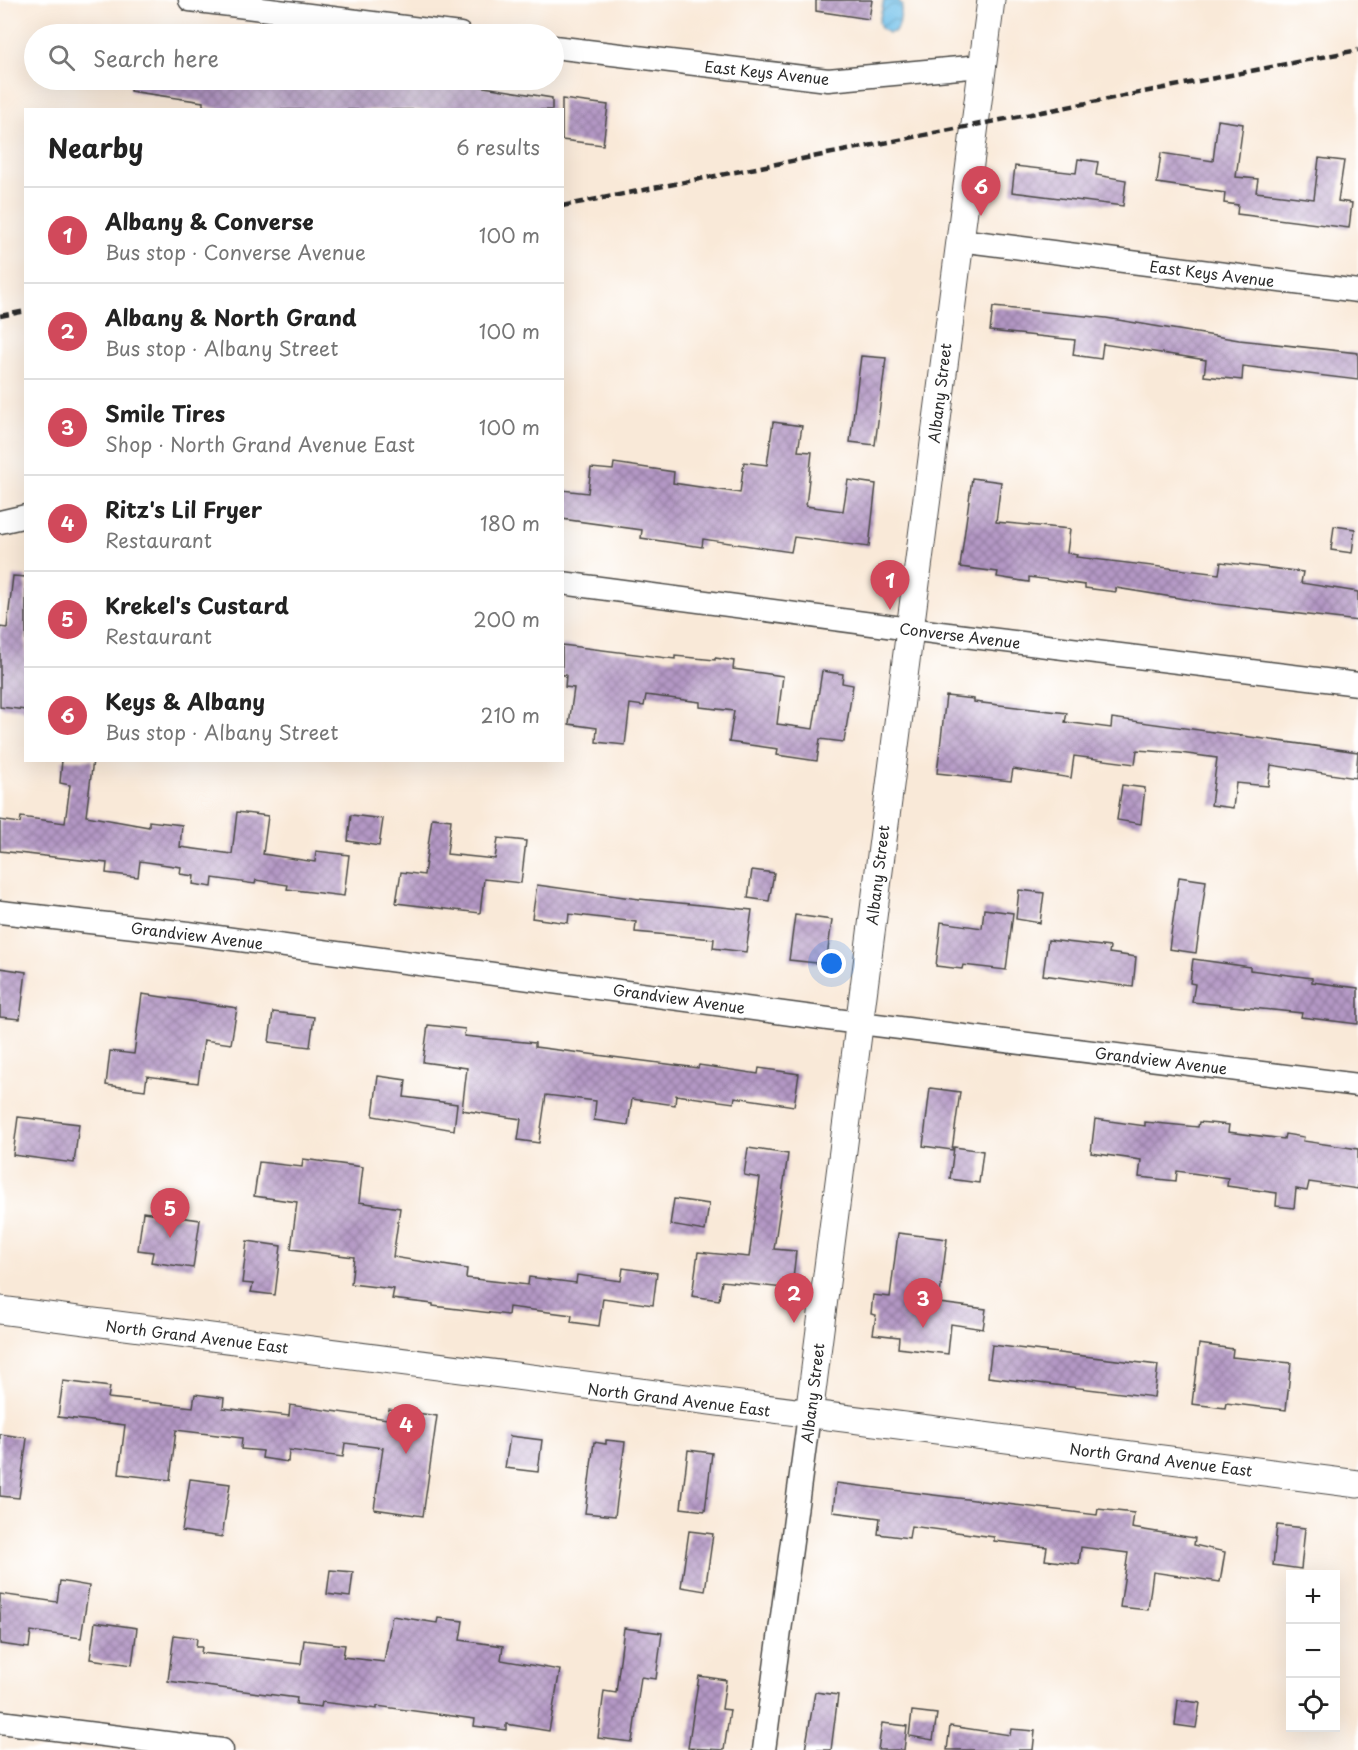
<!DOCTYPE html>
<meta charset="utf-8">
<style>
:root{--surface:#fff;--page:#f6f6f6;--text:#222;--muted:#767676;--line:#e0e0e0;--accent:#d1495b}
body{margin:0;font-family:"Playpen Sans",sans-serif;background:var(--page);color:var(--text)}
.controls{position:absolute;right:18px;bottom:18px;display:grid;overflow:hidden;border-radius:0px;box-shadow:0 6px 24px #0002}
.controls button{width:54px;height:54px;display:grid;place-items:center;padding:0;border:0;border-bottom:2px solid var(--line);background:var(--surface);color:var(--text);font:30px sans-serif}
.you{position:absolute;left:832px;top:964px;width:21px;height:21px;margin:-15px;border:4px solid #fff;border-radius:50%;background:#1a73e8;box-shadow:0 0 0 9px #1a73e833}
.badge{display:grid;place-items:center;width:39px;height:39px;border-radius:50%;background:var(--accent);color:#fff;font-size:20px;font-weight:700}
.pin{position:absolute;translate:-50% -50px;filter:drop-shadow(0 2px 3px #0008)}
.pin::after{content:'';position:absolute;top:32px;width:21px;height:18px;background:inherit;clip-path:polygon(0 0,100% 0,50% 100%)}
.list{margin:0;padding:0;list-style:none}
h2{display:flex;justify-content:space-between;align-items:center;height:78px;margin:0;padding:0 24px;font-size:26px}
h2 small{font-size:20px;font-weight:400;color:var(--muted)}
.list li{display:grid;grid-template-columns:39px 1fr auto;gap:18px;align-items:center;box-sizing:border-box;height:96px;padding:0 24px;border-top:2px solid var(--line)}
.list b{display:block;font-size:22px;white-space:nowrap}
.list p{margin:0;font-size:20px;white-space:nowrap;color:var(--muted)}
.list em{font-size:20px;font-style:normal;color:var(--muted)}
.icon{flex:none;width:33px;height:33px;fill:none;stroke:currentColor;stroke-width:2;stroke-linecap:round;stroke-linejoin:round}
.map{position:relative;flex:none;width:1358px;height:1750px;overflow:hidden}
.search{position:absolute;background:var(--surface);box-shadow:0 6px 24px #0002;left:24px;top:24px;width:540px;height:66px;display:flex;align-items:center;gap:15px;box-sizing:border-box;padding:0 21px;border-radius:33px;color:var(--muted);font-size:22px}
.panel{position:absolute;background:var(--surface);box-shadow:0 6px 24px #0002;left:24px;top:108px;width:540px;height:654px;border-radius:0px}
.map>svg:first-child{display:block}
.water{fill:url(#water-waves);stroke:#4c758a;stroke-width:1.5}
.building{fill:url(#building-cross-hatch)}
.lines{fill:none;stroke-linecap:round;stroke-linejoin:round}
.minor-casing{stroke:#4a4845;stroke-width:25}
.tertiary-casing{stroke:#4a4845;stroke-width:29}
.minor{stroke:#fff;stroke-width:22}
.tertiary{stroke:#fff;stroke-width:27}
.rail{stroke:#2b2b2b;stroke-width:4.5;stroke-dasharray:9 4.5;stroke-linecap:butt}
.labels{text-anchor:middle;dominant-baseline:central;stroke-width:4.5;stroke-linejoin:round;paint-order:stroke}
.street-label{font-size:15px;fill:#2b2b2b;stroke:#fff}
</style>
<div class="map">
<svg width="1358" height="1750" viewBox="0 0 1358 1750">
<defs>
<pattern id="water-waves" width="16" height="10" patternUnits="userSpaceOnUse" patternTransform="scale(1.5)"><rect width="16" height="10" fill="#6ebfe9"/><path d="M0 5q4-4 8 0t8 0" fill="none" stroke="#5b9bbd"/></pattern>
<pattern id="building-cross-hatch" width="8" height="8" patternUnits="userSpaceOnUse" patternTransform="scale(1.5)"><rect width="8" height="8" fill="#b498c5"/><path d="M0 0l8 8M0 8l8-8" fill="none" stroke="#937ca0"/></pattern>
</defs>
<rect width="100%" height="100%" fill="#fff"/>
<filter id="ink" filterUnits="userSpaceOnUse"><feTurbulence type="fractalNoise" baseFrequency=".0167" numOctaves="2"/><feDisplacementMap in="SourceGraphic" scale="12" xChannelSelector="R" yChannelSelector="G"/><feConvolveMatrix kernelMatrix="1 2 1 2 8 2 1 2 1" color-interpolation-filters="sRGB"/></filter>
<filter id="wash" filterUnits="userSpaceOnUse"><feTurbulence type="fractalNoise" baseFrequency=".008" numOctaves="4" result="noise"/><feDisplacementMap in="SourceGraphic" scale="24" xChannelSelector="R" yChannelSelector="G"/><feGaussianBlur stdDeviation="1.35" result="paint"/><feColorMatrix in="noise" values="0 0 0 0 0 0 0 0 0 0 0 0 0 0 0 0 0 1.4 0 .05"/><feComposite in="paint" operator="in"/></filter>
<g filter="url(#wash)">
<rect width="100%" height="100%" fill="#f9e9d8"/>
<path class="water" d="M 884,0 L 898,0 L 902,5 L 899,25 L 894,32 L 888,33 L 881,28 L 879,22 Z"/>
<g id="blocks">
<path class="building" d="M 816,0 L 872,0 L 869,19 L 816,11 Z
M 131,80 L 366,80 L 427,88 L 427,82 L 478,86 L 552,98 L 552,110 L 225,110 L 203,106 L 203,102 L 130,91 Z
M 562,99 L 608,105 L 603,145 L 562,140 Z
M 1218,120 L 1243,124 L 1236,177 L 1258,179 L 1256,192 L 1314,199 L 1319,158 L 1344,161 L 1338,201 L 1352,203 L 1349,228 L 1237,214 L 1238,205 L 1224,203 L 1225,193 L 1157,183 L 1161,153 L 1213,161 Z
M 1078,159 L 1098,162 L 1096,175 L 1126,180 L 1123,206 L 1012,192 L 1015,166 L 1076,173 Z
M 993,307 L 1106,318 L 1239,340 L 1358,353 L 1358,380 L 1243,366 L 1242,380 L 1204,376 L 1206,360 L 1103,344 L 1101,359 L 1073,355 L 1075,340 L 990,331 Z
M 861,356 L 886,358 L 875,445 L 850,442 Z
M 773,422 L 802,426 L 798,451 L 812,452 L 806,506 L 843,511 L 848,480 L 876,484 L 869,547 L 794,537 L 791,552 L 703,539 L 702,547 L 641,538 L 642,530 L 562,519 L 562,490 L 588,493 L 591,468 L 613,470 L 614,463 L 674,472 L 673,483 L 740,493 L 744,462 L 767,465 Z
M 972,478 L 1001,482 L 996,522 L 1070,529 L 1067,553 L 1077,555 L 1076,557 L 1219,574 L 1221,562 L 1303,572 L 1301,583 L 1358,592 L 1358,621 L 1216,604 L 1116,588 L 1116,592 L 1085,588 L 1085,585 L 1029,577 L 1029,582 L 997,577 L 998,572 L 960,567 Z
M 1334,526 L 1355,529 L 1352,553 L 1331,550 Z
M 13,576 L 26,577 L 26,710 L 0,707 L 0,627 L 7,628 Z
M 562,645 L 675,659 L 675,656 L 715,660 L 715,658 L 734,661 L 733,669 L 783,676 L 777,724 L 813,729 L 822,671 L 843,674 L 842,683 L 853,685 L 844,742 L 820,739 L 817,761 L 777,755 L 778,749 L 729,742 L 734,711 L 700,707 L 700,702 L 646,695 L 644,706 L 630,704 L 625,745 L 596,742 L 597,728 L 569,724 L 574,688 L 565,687 L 566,675 L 562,675 Z
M 946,696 L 974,699 L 974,702 L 1067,713 L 1065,722 L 1111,728 L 1112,718 L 1358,752 L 1356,778 L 1271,765 L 1268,786 L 1236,783 L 1233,808 L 1211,805 L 1217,758 L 1180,753 L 1137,750 L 1135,764 L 1074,756 L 1071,778 L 1013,769 L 1011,781 L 937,773 Z
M 62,760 L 93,760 L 86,816 L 149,827 L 149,821 L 182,825 L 180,847 L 232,854 L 237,812 L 268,816 L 263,854 L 315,862 L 316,851 L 349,855 L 344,896 L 287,889 L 288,885 L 256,880 L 255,884 L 213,878 L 212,887 L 193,884 L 194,876 L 180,874 L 181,867 L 140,861 L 138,877 L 106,873 L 107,863 L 0,851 L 0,820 L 20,823 L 21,817 L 65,823 L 70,785 L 60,783 Z
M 1122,785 L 1145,788 L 1141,824 L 1117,820 Z
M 351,815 L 383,819 L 379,846 L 348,841 Z
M 432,818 L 451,820 L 447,854 L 495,859 L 498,838 L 526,841 L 521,883 L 484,879 L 480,913 L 396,903 L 401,872 L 424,875 Z
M 752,870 L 774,873 L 769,901 L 748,898 Z
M 1179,877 L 1206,881 L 1196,953 L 1169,949 Z
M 537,885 L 639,899 L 752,910 L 746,952 L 713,948 L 714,939 L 635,932 L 636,922 L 569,914 L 568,923 L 532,918 Z
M 1019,890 L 1044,893 L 1040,923 L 1016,919 Z
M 984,909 L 1013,913 L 1006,970 L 963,965 L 962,969 L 936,966 L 941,922 L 982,928 Z
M 795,915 L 832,920 L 826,964 L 789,960 Z
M 1048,940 L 1110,947 L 1109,953 L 1136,957 L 1133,987 L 1043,975 Z
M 1193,959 L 1250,967 L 1250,970 L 1312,978 L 1312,982 L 1358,988 L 1358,1024 L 1301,1017 L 1302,1013 L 1192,1002 L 1195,984 L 1190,983 Z
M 0,968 L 26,972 L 20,1019 L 0,1017 Z
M 142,994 L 237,1008 L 231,1044 L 204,1040 L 198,1083 L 147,1076 L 145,1090 L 106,1085 L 110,1051 L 134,1054 Z
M 273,1012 L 314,1017 L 310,1047 L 269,1042 Z
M 428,1025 L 465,1029 L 464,1036 L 535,1043 L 535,1047 L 698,1068 L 699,1065 L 758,1074 L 759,1068 L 799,1074 L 794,1106 L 735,1097 L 734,1103 L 676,1095 L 675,1105 L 632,1099 L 628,1125 L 594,1120 L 596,1101 L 546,1095 L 539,1143 L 518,1140 L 521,1119 L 462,1110 L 467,1068 L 423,1062 Z
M 378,1076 L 406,1080 L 404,1097 L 457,1104 L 454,1130 L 373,1116 Z
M 930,1088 L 960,1092 L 952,1150 L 923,1146 Z
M 18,1117 L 79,1124 L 74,1163 L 13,1155 Z
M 1095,1119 L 1145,1126 L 1145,1122 L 1198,1127 L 1199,1122 L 1229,1125 L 1228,1132 L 1284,1139 L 1285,1134 L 1304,1137 L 1303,1141 L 1358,1149 L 1358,1189 L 1309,1182 L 1307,1191 L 1296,1189 L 1294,1208 L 1276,1206 L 1277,1193 L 1227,1186 L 1228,1178 L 1177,1171 L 1176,1181 L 1139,1177 L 1141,1160 L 1091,1153 Z
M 954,1147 L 983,1151 L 979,1183 L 950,1179 Z
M 748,1148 L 788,1154 L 774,1249 L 796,1251 L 792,1289 L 722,1281 L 719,1300 L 692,1296 L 698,1252 L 749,1257 L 760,1178 L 744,1175 Z
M 303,1159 L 363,1167 L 359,1202 L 400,1208 L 393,1257 L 467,1269 L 466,1278 L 528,1285 L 529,1277 L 576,1283 L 577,1275 L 621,1281 L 623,1268 L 657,1273 L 653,1305 L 603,1298 L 599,1326 L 571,1322 L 572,1315 L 509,1307 L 508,1315 L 433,1306 L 433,1304 L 392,1299 L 394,1289 L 351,1284 L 354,1257 L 291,1249 L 297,1202 L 254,1196 L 259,1162 L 302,1167 Z
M 674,1199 L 709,1204 L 705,1231 L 670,1225 Z
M 143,1212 L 200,1220 L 193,1268 L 151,1262 L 153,1252 L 138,1250 Z
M 898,1233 L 947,1239 L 939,1303 L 986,1309 L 983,1329 L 951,1324 L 948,1354 L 898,1348 L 899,1337 L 873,1334 L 876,1315 L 871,1314 L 873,1295 L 890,1297 Z
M 247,1241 L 281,1246 L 275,1295 L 251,1292 L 253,1284 L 242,1283 Z
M 1199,1344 L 1233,1349 L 1232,1357 L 1291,1363 L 1286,1410 L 1226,1403 L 1225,1408 L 1192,1404 Z
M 992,1345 L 1158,1365 L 1154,1397 L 988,1377 Z
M 63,1381 L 110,1387 L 108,1398 L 193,1407 L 195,1394 L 224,1398 L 223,1408 L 289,1416 L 290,1405 L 387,1419 L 389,1409 L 437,1416 L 423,1516 L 374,1509 L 383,1448 L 345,1443 L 343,1457 L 289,1450 L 288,1462 L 262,1458 L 263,1451 L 241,1449 L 242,1438 L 176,1430 L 170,1480 L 119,1474 L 125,1425 L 58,1417 Z
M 0,1434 L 27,1438 L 19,1498 L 0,1496 Z
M 510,1436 L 542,1440 L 538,1472 L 505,1468 Z
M 606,1440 L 625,1442 L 615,1516 L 585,1513 L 594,1442 L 606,1444 Z
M 688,1450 L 712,1453 L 705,1511 L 681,1508 Z
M 190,1479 L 230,1484 L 222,1537 L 182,1531 Z
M 836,1483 L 1097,1515 L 1098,1509 L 1134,1513 L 1132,1528 L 1195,1538 L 1194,1545 L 1225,1552 L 1220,1582 L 1153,1572 L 1148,1610 L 1120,1607 L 1128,1553 L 1081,1547 L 1079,1564 L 1045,1560 L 1047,1547 L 994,1541 L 994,1537 L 911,1526 L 909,1538 L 878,1534 L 880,1518 L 833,1512 Z
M 1277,1525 L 1305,1528 L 1301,1569 L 1273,1565 Z
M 689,1531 L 713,1534 L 705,1591 L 681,1587 Z
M 330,1570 L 353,1572 L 350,1597 L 327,1594 Z
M 60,1581 L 89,1586 L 81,1638 L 31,1631 L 29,1648 L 0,1644 L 0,1594 L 57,1602 Z
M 392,1616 L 437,1623 L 438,1618 L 463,1621 L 460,1640 L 503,1646 L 501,1660 L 560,1670 L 549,1731 L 506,1724 L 506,1730 L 474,1726 L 475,1719 L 377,1706 L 377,1709 L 322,1702 L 321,1707 L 296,1704 L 297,1698 L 168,1681 L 174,1635 L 197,1638 L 196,1647 L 202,1647 L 201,1653 L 301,1664 L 304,1640 L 345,1645 L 343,1657 L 384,1662 Z
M 95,1622 L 137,1628 L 132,1665 L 90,1659 Z
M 624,1628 L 662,1633 L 656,1679 L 641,1677 L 632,1742 L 598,1738 L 604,1691 L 616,1693 Z
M 699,1676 L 726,1680 L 722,1709 L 730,1710 L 724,1750 L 688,1748 Z
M 815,1692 L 838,1695 L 831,1750 L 805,1750 Z
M 1178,1700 L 1200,1703 L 1196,1728 L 1175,1725 Z
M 912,1711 L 937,1714 L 933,1740 L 909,1736 Z
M 882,1723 L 907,1726 L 904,1750 L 878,1750 Z
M 950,1726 L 1010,1735 L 1011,1729 L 1035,1731 L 1033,1750 L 947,1750 Z"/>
</g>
</g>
<g filter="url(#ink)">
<use href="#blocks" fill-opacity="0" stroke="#4a4845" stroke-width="1.5"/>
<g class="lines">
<defs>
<path id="minor" d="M 190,0 L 460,34
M 554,47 L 828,80 L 981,66
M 959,240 L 1358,291
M 0,522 L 26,516
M 562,583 L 940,633 L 1358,684
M 0,912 L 188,933 L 828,1019 L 1358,1085
M 0,1722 L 222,1750
M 764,1750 L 809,1415"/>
<path id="tertiary" d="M 0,1310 L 1358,1484
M 809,1415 L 991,0"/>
</defs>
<use href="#minor" class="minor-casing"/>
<use href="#tertiary" class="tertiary-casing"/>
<use href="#minor" class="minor"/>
<use href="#tertiary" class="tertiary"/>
<path class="rail" d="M 562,206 L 1358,50
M 0,316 L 26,311"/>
</g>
</g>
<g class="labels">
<g class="street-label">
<text transform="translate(767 72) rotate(6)">East Keys Avenue</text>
<text transform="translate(1212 273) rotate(7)">East Keys Avenue</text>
<text transform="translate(939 393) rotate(-83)">Albany Street</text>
<text transform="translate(960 635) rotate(7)">Converse Avenue</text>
<text transform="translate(877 875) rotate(-83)">Albany Street</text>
<text transform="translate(197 935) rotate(7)">Grandview Avenue</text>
<text transform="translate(679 998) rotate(8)">Grandview Avenue</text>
<text transform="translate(1161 1060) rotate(7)">Grandview Avenue</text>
<text transform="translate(197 1336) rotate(7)">North Grand Avenue East</text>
<text transform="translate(812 1393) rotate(-83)">Albany Street</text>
<text transform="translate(679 1399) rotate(7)">North Grand Avenue East</text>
<text transform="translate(1161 1459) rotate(7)">North Grand Avenue East</text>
</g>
</g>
</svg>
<div class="controls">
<button>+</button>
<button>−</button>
<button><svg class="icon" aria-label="locate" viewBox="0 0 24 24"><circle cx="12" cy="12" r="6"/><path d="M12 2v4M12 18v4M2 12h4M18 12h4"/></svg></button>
</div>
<div class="you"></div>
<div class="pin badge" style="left:890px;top:610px">1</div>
<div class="pin badge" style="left:794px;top:1323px">2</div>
<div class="pin badge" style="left:923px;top:1328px">3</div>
<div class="pin badge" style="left:406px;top:1454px">4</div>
<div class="pin badge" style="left:170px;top:1238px">5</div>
<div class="pin badge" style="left:981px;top:216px">6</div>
<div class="search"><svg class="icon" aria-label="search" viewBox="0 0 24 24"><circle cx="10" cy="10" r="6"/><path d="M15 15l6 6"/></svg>Search here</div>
<section class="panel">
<h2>Nearby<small>6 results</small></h2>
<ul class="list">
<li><span class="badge">1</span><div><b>Albany &amp; Converse</b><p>Bus stop · Converse Avenue</p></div><em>100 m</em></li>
<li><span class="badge">2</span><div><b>Albany &amp; North Grand</b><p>Bus stop · Albany Street</p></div><em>100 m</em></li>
<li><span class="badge">3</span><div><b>Smile Tires</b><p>Shop · North Grand Avenue East</p></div><em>100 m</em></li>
<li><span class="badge">4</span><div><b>Ritz's Lil Fryer</b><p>Restaurant</p></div><em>180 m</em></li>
<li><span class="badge">5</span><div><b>Krekel's Custard</b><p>Restaurant</p></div><em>200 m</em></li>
<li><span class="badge">6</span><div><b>Keys &amp; Albany</b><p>Bus stop · Albany Street</p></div><em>210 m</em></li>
</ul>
</section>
</div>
